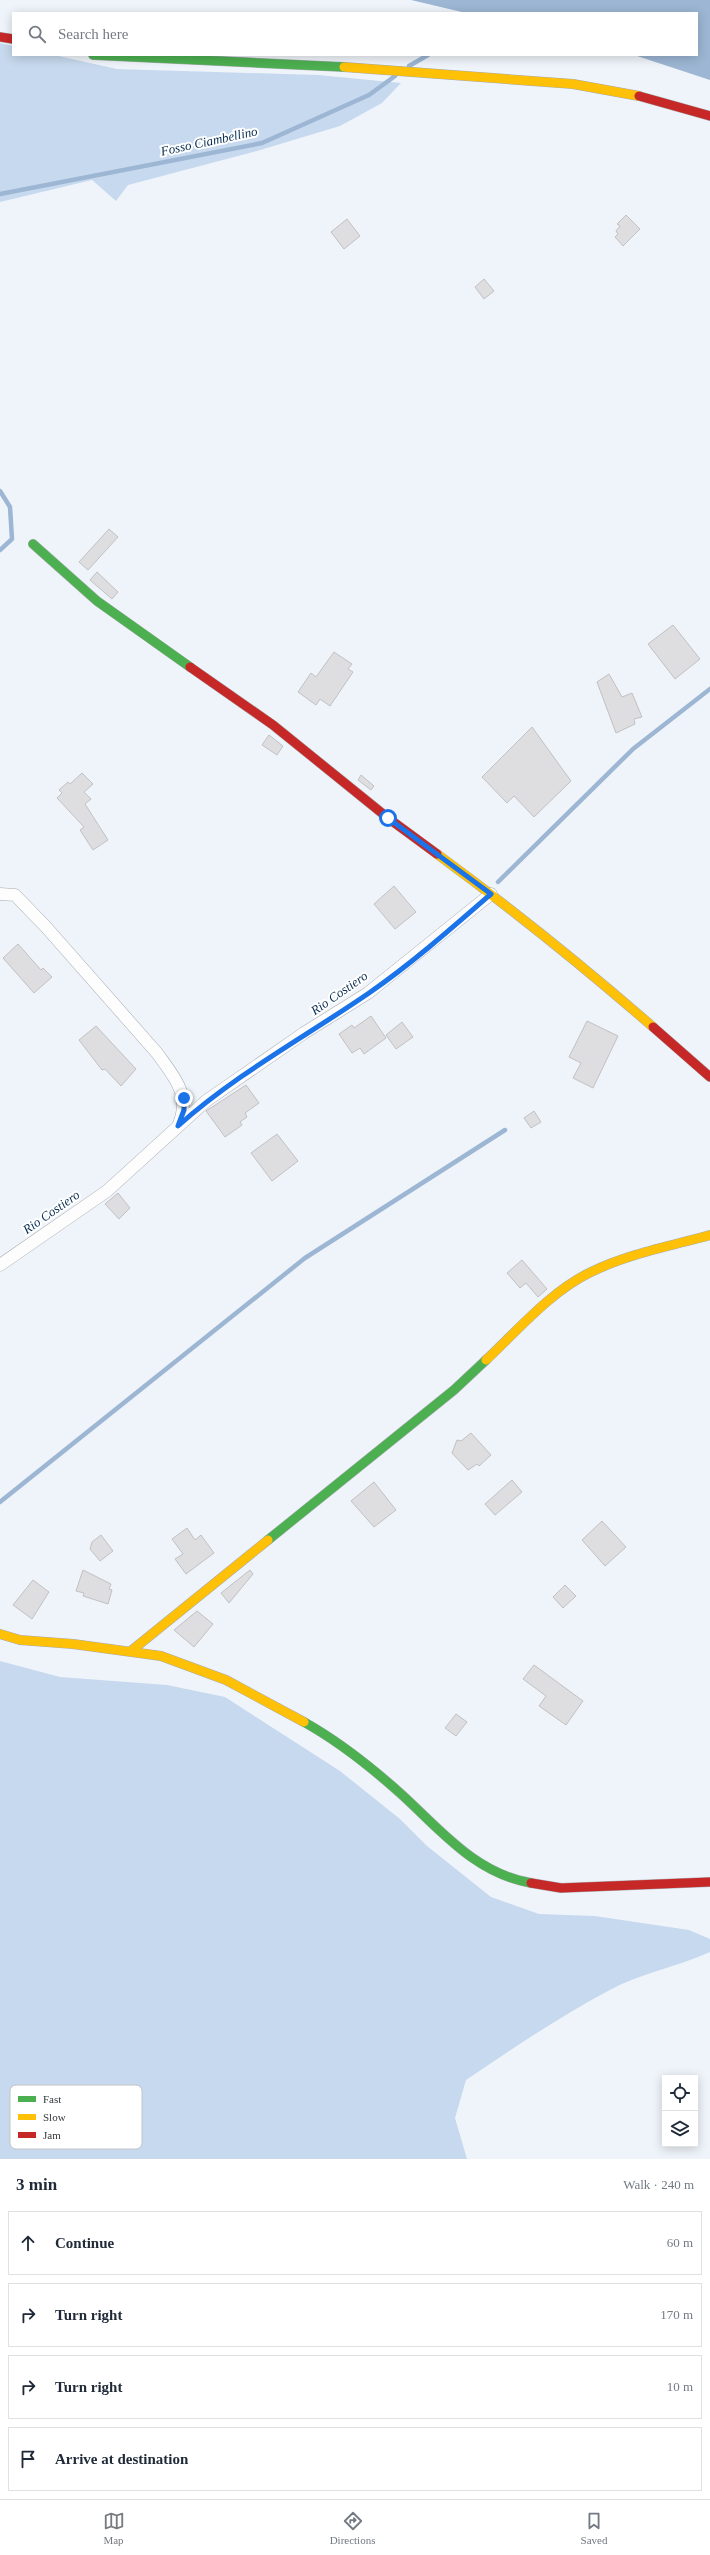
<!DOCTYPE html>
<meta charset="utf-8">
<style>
:root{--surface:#fff;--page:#f2f2f3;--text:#1f2937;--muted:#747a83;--line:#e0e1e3;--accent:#777a7f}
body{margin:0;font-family:Georgia,serif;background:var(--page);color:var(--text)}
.controls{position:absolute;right:12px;bottom:12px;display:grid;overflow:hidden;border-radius:0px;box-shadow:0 2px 10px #0003}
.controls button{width:36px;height:36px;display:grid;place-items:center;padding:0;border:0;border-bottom:1px solid var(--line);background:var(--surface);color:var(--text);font:20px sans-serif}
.stop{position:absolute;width:12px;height:12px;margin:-9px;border:3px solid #1a73e8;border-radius:50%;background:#fff}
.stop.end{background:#1a73e8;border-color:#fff;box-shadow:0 1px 4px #0008}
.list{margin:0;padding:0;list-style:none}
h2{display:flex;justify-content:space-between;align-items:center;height:52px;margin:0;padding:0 16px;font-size:17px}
h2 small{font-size:13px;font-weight:400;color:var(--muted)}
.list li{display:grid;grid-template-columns:26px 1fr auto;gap:12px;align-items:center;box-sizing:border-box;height:64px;margin:0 8px 8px;padding:0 8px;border:1px solid var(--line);border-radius:0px}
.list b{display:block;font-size:15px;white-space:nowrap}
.list em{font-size:13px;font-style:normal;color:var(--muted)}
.icon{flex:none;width:22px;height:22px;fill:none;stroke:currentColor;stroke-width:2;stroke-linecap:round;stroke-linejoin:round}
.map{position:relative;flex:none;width:710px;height:2159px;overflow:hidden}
.search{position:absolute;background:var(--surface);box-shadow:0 2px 10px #0003;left:12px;right:12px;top:12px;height:44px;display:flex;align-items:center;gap:10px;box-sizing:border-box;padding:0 14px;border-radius:0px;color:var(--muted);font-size:15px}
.sheet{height:340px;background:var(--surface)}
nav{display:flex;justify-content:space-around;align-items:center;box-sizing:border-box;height:56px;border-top:1px solid var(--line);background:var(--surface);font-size:11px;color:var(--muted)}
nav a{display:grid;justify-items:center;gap:2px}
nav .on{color:var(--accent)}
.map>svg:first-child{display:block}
.green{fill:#c7d9ee}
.water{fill:#9cb6d3}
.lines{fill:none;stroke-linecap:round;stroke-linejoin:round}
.stream{stroke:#9cb6d3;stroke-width:4.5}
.building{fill:#dedddf;stroke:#c1c1c3}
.street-casing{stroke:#a7abaf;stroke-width:13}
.fast-casing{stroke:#a7abaf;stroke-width:10}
.slow-casing{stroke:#a7abaf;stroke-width:10}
.jam-casing{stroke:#a7abaf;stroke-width:10}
.street{stroke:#fdfdfe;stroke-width:12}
.fast{stroke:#4caf50;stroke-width:9}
.slow{stroke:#ffc107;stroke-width:9}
.jam{stroke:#c62828;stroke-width:9}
.route{stroke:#1a73e8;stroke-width:5}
.labels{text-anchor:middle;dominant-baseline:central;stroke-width:4;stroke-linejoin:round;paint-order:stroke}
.water-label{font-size:13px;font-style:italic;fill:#062c51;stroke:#fff}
.key{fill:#fff;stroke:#c3c4c5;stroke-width:1}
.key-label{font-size:11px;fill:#36393d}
</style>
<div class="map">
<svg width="710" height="2159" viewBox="0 0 710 2159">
<rect width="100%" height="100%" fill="#eff4fa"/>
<path class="green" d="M 0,43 L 13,46 L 13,55 L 54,55 L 117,69 L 318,75 L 401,83 L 382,103 L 340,126 L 257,151 L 128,185 L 116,201 L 92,180 L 0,202 Z
M 0,1661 L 60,1677 L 167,1685 L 225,1697 L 340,1771 L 400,1819 L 427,1846 L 491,1897 L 539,1914 L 595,1916 L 689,1930 L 710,1939 L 710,1952 C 677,1967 640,1973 608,1991 C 559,2017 512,2049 466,2080 L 455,2118 L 467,2159 L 0,2159 Z"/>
<path class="water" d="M 411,0 L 710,0 L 710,80 L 634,55 L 697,55 L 697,13 L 466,13 Z"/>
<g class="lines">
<path class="stream" d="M 409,66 L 428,55
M 0,194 L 262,143 L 369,95 L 395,76
M 0,491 L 10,507 L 12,539 L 0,550
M 498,882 L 633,749 L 710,689
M 0,1502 L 305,1258 L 505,1130"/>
</g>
<path class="building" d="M 626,215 L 640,229 L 623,246 L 615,237 L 618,234 L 616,231 L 620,226 L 617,224 Z
M 347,219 L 360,236 L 344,249 L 331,232 Z
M 484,279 L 494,291 L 484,299 L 475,287 Z
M 109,529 L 118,537 L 88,570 L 79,562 Z
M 97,572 L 118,592 L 112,599 L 90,580 Z
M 673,625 L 700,659 L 675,679 L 648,644 Z
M 334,652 L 352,664 L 348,669 L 353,672 L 330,706 L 320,699 L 316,705 L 298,692 L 311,673 L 316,677 Z
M 609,674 L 622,697 L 632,693 L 642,717 L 634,719 L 635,724 L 616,733 L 597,682 Z
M 532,727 L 571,781 L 534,817 L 514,796 L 507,803 L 482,777 Z
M 269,735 L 283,746 L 277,755 L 262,745 Z
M 82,773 L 93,784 L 84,792 L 91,799 L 85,804 L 108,840 L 93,850 L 80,830 L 84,827 L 57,798 L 62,793 L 59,790 L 68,782 L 70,784 Z
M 361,775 L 374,786 L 371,790 L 358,780 Z
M 394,886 L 416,912 L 395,929 L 374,904 Z
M 18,944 L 41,970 L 43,968 L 52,977 L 34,993 L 3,958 Z
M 371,1016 L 386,1038 L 364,1054 L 360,1048 L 352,1053 L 339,1034 L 352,1025 L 354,1028 Z
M 587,1021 L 618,1036 L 593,1088 L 573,1078 L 581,1063 L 569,1057 Z
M 402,1022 L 413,1037 L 396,1049 L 386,1035 Z
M 96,1026 L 136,1069 L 121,1086 L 105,1069 L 102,1070 L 79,1040 Z
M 246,1085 L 259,1103 L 245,1113 L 247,1117 L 240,1122 L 242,1125 L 225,1137 L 206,1111 Z
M 534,1111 L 541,1122 L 531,1128 L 524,1118 Z
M 277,1134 L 298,1161 L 272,1181 L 251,1153 Z
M 118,1193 L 130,1208 L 119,1219 L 105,1204 Z
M 522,1260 L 547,1289 L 538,1297 L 526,1283 L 520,1288 L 507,1273 Z
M 471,1433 L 491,1455 L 479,1466 L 477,1464 L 468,1470 L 452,1453 L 457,1440 L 461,1441 Z
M 512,1480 L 522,1492 L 495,1515 L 485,1504 Z
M 374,1482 L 396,1510 L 374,1527 L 351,1501 Z
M 602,1521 L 626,1547 L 605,1566 L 582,1540 Z
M 187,1528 L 195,1540 L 201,1535 L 214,1553 L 186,1574 L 175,1559 L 183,1554 L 172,1539 Z
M 101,1535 L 113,1551 L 100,1561 L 90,1549 L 92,1542 Z
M 83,1570 L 111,1584 L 109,1589 L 112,1590 L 108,1604 L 83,1596 L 84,1593 L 76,1591 Z
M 250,1570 L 253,1574 L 229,1603 L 221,1593 Z
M 33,1580 L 49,1592 L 32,1619 L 13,1605 Z
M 565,1585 L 576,1596 L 563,1608 L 553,1597 Z
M 197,1611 L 213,1624 L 194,1647 L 174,1630 Z
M 534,1665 L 583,1701 L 566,1725 L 539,1706 L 546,1696 L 523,1679 Z
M 456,1714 L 467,1722 L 456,1736 L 445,1728 Z"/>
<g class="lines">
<defs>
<path id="street" d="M 0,894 L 15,895 L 46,927 L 157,1053 C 174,1077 191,1094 179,1124
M 0,1265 L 107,1191 L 206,1101 L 304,1033 L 368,993 L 491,894"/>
<path id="fast" d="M 93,55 L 344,67
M 33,544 L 97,601 L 190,667
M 268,1540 L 454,1390 L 486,1360
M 304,1722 C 338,1741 371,1767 400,1793 C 440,1829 474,1873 531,1883"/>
<path id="slow" d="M 344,67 L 573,84 L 639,96
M 437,854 C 512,909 583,966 653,1027
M 486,1360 C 518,1330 551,1291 591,1272 C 628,1254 670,1246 710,1235
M 0,1634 L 20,1640 L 73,1644 L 161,1656 L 226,1680 L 304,1722
M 131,1651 L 268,1540"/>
<path id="jam" d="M 0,37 L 13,39
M 639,96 L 710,116
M 190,667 L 273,725 L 388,818 L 437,854
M 653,1027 L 710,1077
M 531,1883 L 561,1888 L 710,1882"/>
</defs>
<use href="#street" class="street-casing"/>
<use href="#fast" class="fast-casing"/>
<use href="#slow" class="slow-casing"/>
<use href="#jam" class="jam-casing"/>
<use href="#street" class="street"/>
<use href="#fast" class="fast"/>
<use href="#slow" class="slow"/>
<use href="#jam" class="jam"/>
</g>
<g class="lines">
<path class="route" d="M 184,1098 L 184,1110 L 178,1126 C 236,1074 305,1037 369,993 C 411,964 452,928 491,894 L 388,818"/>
</g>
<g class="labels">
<g class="water-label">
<text transform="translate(209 141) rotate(-12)">Fosso Ciambellino</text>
<text transform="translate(339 993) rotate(-35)">Rio Costiero</text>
<text transform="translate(51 1212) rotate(-35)">Rio Costiero</text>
</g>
</g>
<rect x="10" y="2085" width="132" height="64" rx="6" class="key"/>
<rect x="18" y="2096" width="18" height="6" fill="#4caf50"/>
<rect x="18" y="2114" width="18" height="6" fill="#ffc107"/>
<rect x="18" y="2132" width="18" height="6" fill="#c62828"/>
<g class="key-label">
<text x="43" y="2103">Fast</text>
<text x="43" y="2121">Slow</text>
<text x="43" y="2139">Jam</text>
</g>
</svg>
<div class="controls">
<button><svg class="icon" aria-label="locate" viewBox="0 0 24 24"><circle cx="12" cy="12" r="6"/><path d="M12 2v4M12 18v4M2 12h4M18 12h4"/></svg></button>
<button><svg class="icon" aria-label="layers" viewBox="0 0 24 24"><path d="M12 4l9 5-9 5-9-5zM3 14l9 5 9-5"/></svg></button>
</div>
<div class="stop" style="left:388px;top:818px"></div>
<div class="stop end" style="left:184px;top:1098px"></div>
<div class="search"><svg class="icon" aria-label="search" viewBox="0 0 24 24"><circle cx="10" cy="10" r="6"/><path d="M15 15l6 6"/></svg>Search here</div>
</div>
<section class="sheet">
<h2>3 min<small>Walk · 240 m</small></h2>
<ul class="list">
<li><svg class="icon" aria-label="ahead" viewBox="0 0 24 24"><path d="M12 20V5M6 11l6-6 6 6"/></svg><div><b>Continue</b></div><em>60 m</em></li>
<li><svg class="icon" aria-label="right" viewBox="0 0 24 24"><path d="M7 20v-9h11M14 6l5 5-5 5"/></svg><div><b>Turn right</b></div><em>170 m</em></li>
<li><svg class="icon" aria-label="right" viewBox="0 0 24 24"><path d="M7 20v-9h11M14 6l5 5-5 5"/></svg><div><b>Turn right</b></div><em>10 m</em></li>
<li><svg class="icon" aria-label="arrive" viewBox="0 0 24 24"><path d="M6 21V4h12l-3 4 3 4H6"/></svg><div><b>Arrive at destination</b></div></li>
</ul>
</section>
<nav>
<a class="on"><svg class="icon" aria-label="map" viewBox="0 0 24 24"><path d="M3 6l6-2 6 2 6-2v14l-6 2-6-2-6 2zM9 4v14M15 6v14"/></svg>Map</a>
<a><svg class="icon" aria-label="directions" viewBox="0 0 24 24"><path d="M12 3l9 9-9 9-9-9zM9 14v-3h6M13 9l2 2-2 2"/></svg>Directions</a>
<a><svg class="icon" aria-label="saved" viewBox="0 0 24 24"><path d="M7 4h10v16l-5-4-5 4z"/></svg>Saved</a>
</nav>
